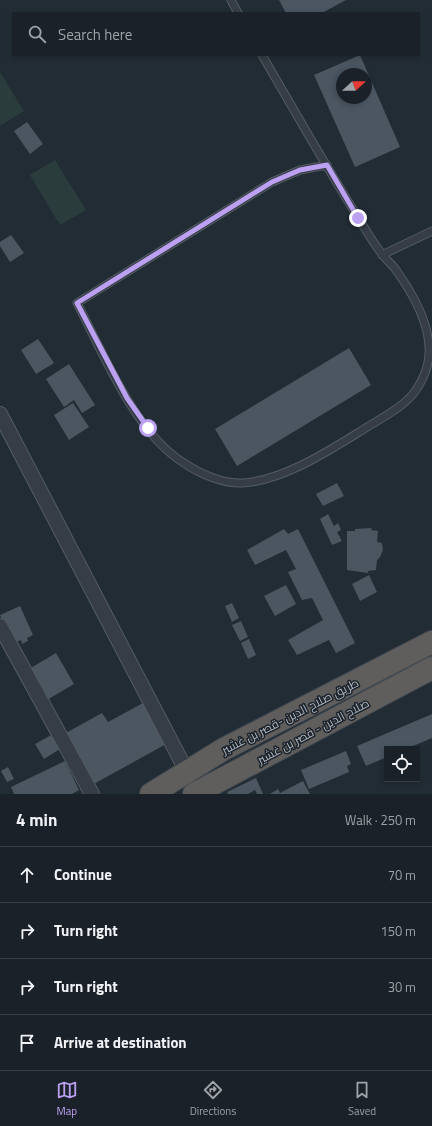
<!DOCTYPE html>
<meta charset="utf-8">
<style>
:root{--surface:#1a2128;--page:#272e34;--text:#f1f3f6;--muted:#9fa3a8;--line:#383e45;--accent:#bca0f2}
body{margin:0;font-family:"Titillium Web",Cairo,sans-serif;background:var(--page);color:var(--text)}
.controls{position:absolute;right:12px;bottom:12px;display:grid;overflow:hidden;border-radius:0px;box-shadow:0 2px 6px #0003}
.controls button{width:36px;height:36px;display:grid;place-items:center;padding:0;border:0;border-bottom:1px solid var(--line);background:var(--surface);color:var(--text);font:20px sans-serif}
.compass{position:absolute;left:336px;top:68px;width:36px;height:36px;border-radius:50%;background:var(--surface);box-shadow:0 2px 6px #0003;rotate:69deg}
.stop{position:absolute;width:12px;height:12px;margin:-9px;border:3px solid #bca0f2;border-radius:50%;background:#fff}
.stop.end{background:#bca0f2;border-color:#fff;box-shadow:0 1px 4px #0008}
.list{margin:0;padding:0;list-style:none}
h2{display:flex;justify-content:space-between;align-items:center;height:52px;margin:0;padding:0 16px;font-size:17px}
h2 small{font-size:13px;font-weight:400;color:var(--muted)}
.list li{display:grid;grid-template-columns:26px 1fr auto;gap:12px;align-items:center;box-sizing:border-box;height:56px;padding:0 16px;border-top:1px solid var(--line)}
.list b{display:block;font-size:15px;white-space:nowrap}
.list em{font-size:13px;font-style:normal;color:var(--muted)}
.icon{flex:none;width:22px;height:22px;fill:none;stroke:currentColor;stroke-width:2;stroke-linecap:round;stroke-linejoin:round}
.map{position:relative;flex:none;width:432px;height:794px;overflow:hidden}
.search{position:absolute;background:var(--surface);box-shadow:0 2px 6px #0003;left:12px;right:12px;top:12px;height:44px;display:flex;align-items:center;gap:10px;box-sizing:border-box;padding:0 14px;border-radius:0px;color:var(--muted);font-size:15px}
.sheet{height:276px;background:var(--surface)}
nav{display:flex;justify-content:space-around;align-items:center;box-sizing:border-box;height:56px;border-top:1px solid var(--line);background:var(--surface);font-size:11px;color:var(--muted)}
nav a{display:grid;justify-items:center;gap:2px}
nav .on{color:var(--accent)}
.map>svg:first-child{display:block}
.green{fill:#2a3c3b}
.building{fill:#4b5661;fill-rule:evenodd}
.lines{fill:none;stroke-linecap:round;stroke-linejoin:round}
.service-casing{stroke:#535b63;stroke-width:9}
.minor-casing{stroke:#535b63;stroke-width:16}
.trunk-casing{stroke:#404850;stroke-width:24}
.service{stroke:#363d46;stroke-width:7}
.minor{stroke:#363d46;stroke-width:14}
.trunk{stroke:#605e5d;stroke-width:22}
.route{stroke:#bca0f2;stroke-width:5}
.labels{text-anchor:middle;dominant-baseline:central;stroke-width:3;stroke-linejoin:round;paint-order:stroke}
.street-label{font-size:12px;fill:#b0b8c2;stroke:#1b222a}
</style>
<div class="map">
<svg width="432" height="794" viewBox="0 0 432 794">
<rect width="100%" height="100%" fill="#222c35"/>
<path class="green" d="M 0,72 L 24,111 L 0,126 Z
M 55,160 L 86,210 L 60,225 L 30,175 Z"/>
<path class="building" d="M 279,0 L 346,0 L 322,13 L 286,13 Z
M 360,55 L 400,147 L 355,167 L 314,75 ZM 342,74 L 366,74 L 366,98 L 342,98 Z
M 27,122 L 43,144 L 30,154 L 14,131 Z
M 11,235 L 24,253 L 10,262 L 0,246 L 0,242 Z
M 38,339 L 54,363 L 36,374 L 21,350 Z
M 349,348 L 371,385 L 237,466 L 215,429 Z
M 69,364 L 95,405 L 82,413 L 74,400 L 64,407 L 46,379 Z
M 73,403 L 89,427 L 69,440 L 54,415 Z
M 337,483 L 344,496 L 323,506 L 316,494 Z
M 328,514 L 334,526 L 338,523 L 341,530 L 337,532 L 342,541 L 332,545 L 320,519 Z
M 372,528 L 371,530 L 378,531 L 377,542 L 382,543 L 383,550 L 380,557 L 377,560 L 376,570 L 368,571 L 368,573 L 347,570 L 347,531 L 355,531 L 355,529 Z
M 284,529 L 288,534 L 298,529 L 355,643 L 336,653 L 329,640 L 297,655 L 288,640 L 323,620 L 312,598 L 302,600 L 288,572 L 296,569 L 286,550 L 255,565 L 247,550 Z
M 369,575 L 377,592 L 360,601 L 352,584 Z
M 286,585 L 296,604 L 275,616 L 264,596 Z
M 232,603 L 239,618 L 232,622 L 225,606 Z
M 20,606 L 33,635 L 27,638 L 28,641 L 22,644 L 21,640 L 13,643 L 0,615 Z
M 241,621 L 248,637 L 240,641 L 232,625 Z
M 249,639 L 256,655 L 248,659 L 241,643 Z
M 56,653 L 74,684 L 47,700 L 29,669 Z
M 145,702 L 168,743 L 92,785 L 64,734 L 102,713 L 108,722 Z
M 432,714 L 432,738 L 406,749 L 387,749 L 387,757 L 366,766 L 357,746 Z
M 55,733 L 63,747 L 44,759 L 35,744 Z
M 346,751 L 351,764 L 347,766 L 349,772 L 309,789 L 301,770 Z
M 65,761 L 79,790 L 72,794 L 14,794 L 11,787 Z
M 8,767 L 14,779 L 7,782 L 1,771 Z
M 256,778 L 263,794 L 257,794 L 255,790 L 248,794 L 228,794 L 227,792 Z
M 303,781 L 310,794 L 270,794 L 278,789 L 280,793 Z"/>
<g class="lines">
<defs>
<path id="service" d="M 231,0 L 238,13
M 262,55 C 294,110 325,165 359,219 C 366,230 373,243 382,254 C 386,260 392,264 396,270 C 411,291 428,320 429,347 C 430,362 425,377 416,390 C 405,406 385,416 369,426 C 333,448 286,480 243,483 C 223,484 200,474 184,463 C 135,433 103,353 77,303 L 272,182 L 300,170 L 327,165
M 382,255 L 432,231"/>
<path id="minor" d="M 0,414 L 187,772
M 0,626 L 92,794"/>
<path id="trunk" d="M 151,794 L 224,749 L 432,642
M 194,794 L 432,668"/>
</defs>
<use href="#service" class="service-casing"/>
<use href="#minor" class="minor-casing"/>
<use href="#trunk" class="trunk-casing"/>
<use href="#service" class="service"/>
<use href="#minor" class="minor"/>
<use href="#trunk" class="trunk"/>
</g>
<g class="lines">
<path class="route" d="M 148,428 L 127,398 L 77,303 L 272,182 L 300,170 L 327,165 L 358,218"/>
</g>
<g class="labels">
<g class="street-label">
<text transform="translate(290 716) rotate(-27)">طريق صلاح الدين -قصر بن غشير</text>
<text transform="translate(313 731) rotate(-28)">صلاح الدين - قصر بن غشير</text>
</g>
</g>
</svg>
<div class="controls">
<button><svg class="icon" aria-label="locate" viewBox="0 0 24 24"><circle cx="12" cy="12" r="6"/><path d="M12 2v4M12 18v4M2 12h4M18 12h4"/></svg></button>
</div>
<svg class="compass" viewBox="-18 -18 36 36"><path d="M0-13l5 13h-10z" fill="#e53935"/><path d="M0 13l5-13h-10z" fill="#9fa3a8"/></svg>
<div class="stop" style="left:148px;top:428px"></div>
<div class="stop end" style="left:358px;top:218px"></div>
<div class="search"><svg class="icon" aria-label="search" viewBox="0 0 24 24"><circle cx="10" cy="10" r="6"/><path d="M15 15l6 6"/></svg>Search here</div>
</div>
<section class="sheet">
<h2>4 min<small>Walk · 250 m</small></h2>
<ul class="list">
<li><svg class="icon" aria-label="ahead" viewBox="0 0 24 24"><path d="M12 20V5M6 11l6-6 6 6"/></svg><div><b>Continue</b></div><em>70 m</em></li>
<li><svg class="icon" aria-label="right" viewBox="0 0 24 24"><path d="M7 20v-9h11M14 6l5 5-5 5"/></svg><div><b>Turn right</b></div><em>150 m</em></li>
<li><svg class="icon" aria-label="right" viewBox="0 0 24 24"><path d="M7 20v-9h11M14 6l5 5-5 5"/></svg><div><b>Turn right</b></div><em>30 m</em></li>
<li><svg class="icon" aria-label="arrive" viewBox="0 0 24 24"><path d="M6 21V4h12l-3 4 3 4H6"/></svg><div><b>Arrive at destination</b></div></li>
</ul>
</section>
<nav>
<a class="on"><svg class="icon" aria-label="map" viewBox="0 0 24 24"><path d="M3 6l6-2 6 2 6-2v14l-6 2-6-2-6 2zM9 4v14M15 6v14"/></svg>Map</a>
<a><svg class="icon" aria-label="directions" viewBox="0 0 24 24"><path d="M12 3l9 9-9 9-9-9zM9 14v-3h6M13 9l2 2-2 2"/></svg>Directions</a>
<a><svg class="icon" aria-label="saved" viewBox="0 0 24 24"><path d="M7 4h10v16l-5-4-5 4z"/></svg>Saved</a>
</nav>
